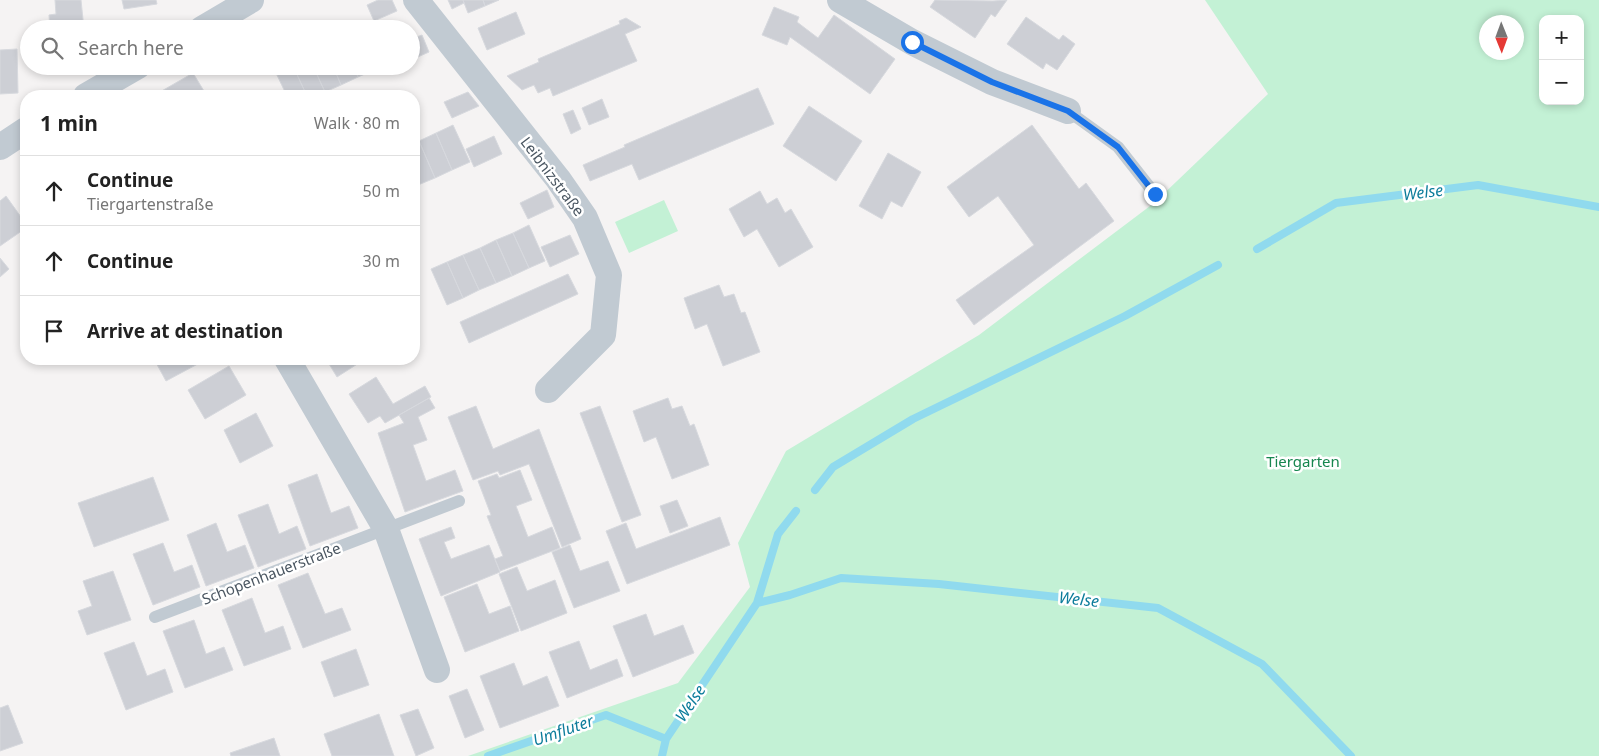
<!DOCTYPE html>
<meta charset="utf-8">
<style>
:root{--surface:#fff;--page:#f2f2f2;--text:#222;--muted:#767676;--line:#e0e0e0}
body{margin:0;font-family:"Noto Sans",sans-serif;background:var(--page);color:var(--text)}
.controls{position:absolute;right:15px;top:15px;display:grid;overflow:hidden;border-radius:10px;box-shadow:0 2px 8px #0003}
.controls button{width:45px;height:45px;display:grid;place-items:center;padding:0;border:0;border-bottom:1px solid var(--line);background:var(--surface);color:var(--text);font:25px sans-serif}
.compass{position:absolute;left:1479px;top:15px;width:45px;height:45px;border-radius:50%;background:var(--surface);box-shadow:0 2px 8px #0003;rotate:179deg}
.stop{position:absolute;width:15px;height:15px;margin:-11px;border:4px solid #1a73e8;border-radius:50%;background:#fff}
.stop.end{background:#1a73e8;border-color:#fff;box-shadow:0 1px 5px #0008}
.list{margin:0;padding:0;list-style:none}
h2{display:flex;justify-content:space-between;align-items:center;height:65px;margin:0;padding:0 20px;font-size:21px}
h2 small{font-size:16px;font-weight:400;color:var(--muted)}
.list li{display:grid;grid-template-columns:32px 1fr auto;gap:15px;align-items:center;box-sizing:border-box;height:70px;padding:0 20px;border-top:1px solid var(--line)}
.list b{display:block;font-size:19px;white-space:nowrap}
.list p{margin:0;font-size:16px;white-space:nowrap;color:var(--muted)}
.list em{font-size:16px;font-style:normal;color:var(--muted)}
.icon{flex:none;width:28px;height:28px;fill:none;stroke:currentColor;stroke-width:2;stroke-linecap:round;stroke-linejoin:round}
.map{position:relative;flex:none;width:1599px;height:756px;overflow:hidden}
.search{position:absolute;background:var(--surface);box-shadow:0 2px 8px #0003;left:20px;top:20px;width:400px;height:55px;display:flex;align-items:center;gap:12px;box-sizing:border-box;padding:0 18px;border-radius:28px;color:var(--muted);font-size:19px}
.panel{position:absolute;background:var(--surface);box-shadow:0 2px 8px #0003;left:20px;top:90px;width:400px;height:275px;border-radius:20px}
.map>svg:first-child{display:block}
.green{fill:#c3f1d5;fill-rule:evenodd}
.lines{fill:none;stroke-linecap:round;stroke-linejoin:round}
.stream{stroke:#90daee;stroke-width:8}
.building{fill:#cdcfd5;stroke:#d7d9de}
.service{stroke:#c1cad2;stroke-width:12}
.minor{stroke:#c1cad2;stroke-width:26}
.route{stroke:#1a73e8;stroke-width:6}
.labels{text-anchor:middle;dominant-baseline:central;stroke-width:5;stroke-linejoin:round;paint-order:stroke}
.street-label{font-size:15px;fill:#4a5661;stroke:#fff}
.park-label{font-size:15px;fill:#17864f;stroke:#fff}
.water-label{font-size:16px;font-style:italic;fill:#0c7c9b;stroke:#fff}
</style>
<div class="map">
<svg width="1599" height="756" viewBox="0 0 1599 756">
<rect width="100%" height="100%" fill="#f5f3f3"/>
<path class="green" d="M 1205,0 L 1599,0 L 1599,756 L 468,756 L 678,683 L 750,587 L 738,543 L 786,451 L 979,335 L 1154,203 L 1268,94 ZM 1543,19 L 1580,19 L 1580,101 L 1543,101 ZM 1486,22 L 1516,22 L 1516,52 L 1486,52 Z
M 664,200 L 678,231 L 629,253 L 615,222 Z"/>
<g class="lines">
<path class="stream" d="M 1257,249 L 1336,203 L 1478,185 L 1599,207
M 815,490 L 833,467 L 913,419 L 1125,316 L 1218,265
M 757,603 L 778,534 L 796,511
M 488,756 L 606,715 L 666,739
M 662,756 L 666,739 L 757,603 L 790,595 L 841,578 L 939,584 L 1158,608 L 1262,664 L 1351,756"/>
</g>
<path class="building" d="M 55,0 L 81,0 L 84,29 L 50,29 L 49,15 L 56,14 Z
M 122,0 L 156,0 L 157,4 L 124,9 Z
M 378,0 L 392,0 L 397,11 L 374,21 L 367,5 Z
M 448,0 L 463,0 L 464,3 L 452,9 Z
M 463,0 L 483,0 L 485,6 L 468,13 Z
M 483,0 L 499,0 L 485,6 Z
M 935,0 L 993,1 L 1007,0 L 995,17 L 991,14 L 975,38 L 930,7 Z
M 774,7 L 799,17 L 797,22 L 818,38 L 834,15 L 895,59 L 870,94 L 790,37 L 787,45 L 762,35 Z
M 516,12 L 525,34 L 487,50 L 478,28 Z
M 1026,17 L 1059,40 L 1063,35 L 1075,44 L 1057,70 L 1046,63 L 1043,69 L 1007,44 Z
M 626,18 L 641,27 L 625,34 L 637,61 L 553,96 L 550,88 L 538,93 L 534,85 L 522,90 L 507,76 L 539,62 L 538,59 L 620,24 L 619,21 Z
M 422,35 L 429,52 L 411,60 L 411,39 Z
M 17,49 L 18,93 L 0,94 L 0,50 Z
M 285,66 L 293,66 L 307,96 L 287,96 L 275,71 Z
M 293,66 L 313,66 L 325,92 L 316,96 L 307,96 Z
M 313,66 L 333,66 L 341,85 L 325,92 Z
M 333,66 L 353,66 L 358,77 L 341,85 Z
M 353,66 L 372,66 L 374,70 L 358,77 Z
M 193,73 L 207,96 L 153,96 Z
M 758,88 L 774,124 L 639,180 L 632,164 L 590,181 L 583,165 L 625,147 L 624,145 Z
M 468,92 L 479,106 L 452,118 L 444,102 Z
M 602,99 L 609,117 L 589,125 L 582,108 Z
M 809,106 L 862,141 L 836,181 L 783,146 Z
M 573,110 L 581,129 L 571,134 L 563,114 Z
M 453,125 L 470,162 L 452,170 L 436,133 Z
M 1032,125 L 1079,189 L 1086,183 L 1114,221 L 974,325 L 956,300 L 1034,245 L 998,196 L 969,217 L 947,187 Z
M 436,133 L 452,170 L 435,178 L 419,141 Z
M 494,136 L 502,154 L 474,167 L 466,149 Z
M 419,141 L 435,178 L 418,185 L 414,176 L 414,143 Z
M 888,153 L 921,172 L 902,207 L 891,201 L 882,219 L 859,206 Z
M 414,176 L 418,185 L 414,187 Z
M 547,190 L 554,207 L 528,219 L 520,203 Z
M 760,191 L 767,204 L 777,198 L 785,213 L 791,209 L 813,247 L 779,267 L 757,229 L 744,237 L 729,209 Z
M 6,196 L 26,224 L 26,228 L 0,246 L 0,201 Z
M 529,225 L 545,261 L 529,268 L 513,233 Z
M 513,233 L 529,268 L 512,276 L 496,240 Z
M 570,235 L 579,254 L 550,267 L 541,247 Z
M 496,240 L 512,276 L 496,283 L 480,248 Z
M 480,248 L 496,283 L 479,290 L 463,255 Z
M 463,255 L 479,290 L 463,298 L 447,262 Z
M 0,258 L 9,269 L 0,277 Z
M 447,262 L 463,298 L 447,305 L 431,269 Z
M 568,274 L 578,294 L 469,343 L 460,322 Z
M 719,285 L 724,297 L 734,294 L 741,313 L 745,312 L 760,352 L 723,366 L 707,324 L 695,329 L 684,298 Z
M 154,359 L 207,359 L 166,381 Z
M 326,359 L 361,359 L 362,361 L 337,377 Z
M 229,366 L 246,395 L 205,419 L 188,390 Z
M 376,377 L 393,404 L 425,386 L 431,397 L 385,423 L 380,416 L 368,423 L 349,394 Z
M 429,398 L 435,408 L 418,417 L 427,440 L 413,445 L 426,481 L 455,470 L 463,491 L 405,512 L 378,433 L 404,423 L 399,415 Z
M 668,398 L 672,409 L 682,406 L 690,426 L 694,424 L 709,465 L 672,479 L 656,437 L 644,442 L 633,411 Z
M 476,406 L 493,449 L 539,429 L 581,539 L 562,547 L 529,464 L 500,475 L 498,471 L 473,480 L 448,417 Z
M 600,406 L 641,515 L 622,522 L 580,413 Z
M 256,413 L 273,446 L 240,463 L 224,430 Z
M 520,470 L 532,500 L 516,506 L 528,537 L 552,527 L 560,548 L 500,571 L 495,559 L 503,556 L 487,516 L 491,515 L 478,481 L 497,474 L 499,478 Z
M 317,474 L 331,513 L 349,506 L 358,528 L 310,546 L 288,485 Z
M 153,477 L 169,520 L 94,547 L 78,503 Z
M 677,500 L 688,526 L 670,533 L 660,506 Z
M 268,504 L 279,534 L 297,526 L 306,549 L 258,567 L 238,515 Z
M 720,517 L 730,545 L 627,584 L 606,531 L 626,523 L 636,549 Z
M 216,523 L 227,552 L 245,545 L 254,568 L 206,586 L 187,535 Z
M 451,527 L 455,538 L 444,542 L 451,559 L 489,545 L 500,572 L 441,596 L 419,539 Z
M 163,543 L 174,572 L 192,565 L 200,587 L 153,605 L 133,554 Z
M 570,545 L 580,571 L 608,561 L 620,591 L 574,608 L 552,552 Z
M 517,567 L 527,591 L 555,580 L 567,613 L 521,631 L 499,574 Z
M 113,571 L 131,620 L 87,635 L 78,611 L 92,606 L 83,581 Z
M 308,573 L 325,614 L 342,608 L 351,630 L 303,648 L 278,585 Z
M 477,584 L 489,614 L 510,606 L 519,631 L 465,652 L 444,597 Z
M 252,598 L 265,633 L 283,626 L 291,649 L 244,666 L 222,610 Z
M 646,614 L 654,636 L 683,625 L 694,653 L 633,677 L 613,626 Z
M 194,620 L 206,654 L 224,647 L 233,670 L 185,688 L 163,631 Z
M 579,641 L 590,670 L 617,659 L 623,676 L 567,698 L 549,652 Z
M 134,642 L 147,676 L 165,669 L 173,692 L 126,710 L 104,653 Z
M 356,649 L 369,685 L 334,697 L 321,662 Z
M 514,663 L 523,686 L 547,676 L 559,706 L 500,728 L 480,676 Z
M 467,689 L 484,730 L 465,738 L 449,696 Z
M 8,705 L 23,743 L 0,751 L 0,708 Z
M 418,709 L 434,748 L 416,756 L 400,715 Z
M 379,714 L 394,756 L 332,756 L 324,734 Z
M 274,738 L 280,756 L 231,756 L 230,753 Z"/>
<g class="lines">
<path class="service" d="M 1068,111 L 1118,147 L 1155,194
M 155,617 L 459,501"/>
<path class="minor" d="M 416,0 L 558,179 L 585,218 L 609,275 L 603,335 L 548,390
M 840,0 L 912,42 L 992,82 L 1068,111
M 202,29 L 251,0
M 86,96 L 138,66
M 0,147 L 26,130
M 287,359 L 386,529 L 437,670"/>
</g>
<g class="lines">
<path class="route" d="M 912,42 L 992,82 L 1068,111 L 1118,147 L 1155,194"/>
</g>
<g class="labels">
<g class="street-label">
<text transform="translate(553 176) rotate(53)">Leibnizstraße</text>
<text transform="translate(271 573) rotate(-21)">Schopenhauerstraße</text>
</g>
<g class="park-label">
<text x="1303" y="461">Tiergarten</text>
</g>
<g class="water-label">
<text transform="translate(1423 192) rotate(-7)">Welse</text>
<text transform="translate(1079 599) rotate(6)">Welse</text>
<text transform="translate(690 703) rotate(-56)">Welse</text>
<text transform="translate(563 730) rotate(-19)">Umfluter</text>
</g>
</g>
</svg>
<div class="controls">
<button>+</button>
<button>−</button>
</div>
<svg class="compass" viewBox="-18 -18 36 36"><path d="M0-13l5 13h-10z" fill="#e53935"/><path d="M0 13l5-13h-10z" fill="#767676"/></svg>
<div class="stop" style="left:912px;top:42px"></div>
<div class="stop end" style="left:1155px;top:194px"></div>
<div class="search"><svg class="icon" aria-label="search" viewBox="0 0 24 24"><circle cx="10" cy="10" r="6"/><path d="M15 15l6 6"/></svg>Search here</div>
<section class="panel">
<h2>1 min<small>Walk · 80 m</small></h2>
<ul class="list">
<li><svg class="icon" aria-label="ahead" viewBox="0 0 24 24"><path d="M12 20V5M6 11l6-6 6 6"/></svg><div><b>Continue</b><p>Tiergartenstraße</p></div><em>50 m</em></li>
<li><svg class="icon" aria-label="ahead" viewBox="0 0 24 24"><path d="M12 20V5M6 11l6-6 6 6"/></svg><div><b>Continue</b></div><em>30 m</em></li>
<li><svg class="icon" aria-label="arrive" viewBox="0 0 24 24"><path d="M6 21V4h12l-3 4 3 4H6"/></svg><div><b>Arrive at destination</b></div></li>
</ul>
</section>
</div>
